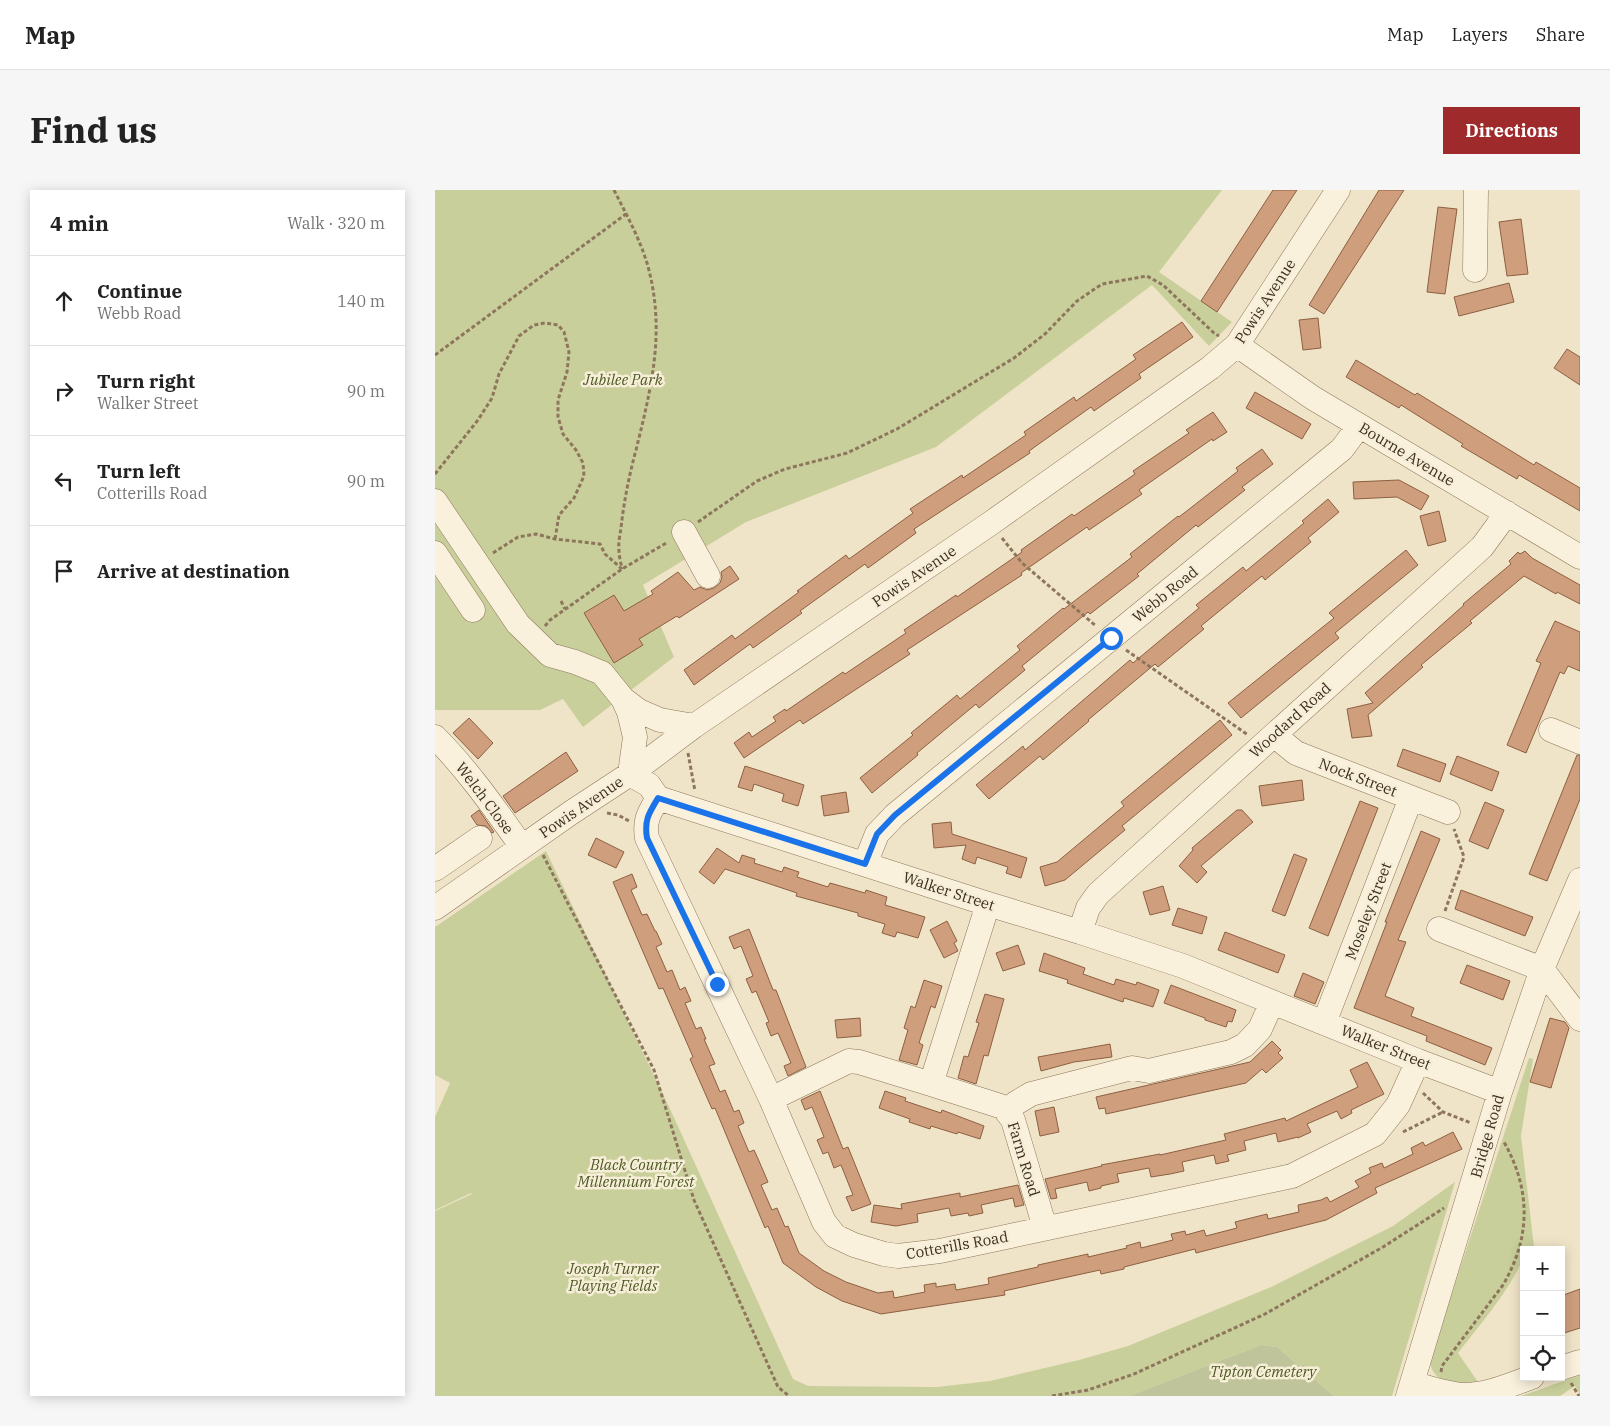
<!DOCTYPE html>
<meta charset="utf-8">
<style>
:root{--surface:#fff;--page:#f6f6f6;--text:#222;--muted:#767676;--line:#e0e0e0;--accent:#9e2a2b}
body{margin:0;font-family:"IBM Plex Serif",serif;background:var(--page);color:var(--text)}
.controls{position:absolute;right:15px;bottom:15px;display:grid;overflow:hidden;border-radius:0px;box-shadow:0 2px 12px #0003}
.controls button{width:45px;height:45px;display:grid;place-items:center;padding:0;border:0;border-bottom:1px solid var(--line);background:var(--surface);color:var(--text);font:25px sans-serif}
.stop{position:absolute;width:15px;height:15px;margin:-11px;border:4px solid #1a73e8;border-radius:50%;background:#fff}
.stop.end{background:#1a73e8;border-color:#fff;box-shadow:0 1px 5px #0008}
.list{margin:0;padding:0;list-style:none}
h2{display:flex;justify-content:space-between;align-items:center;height:65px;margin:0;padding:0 20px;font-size:21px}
h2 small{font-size:16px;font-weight:400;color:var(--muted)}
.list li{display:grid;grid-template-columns:32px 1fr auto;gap:15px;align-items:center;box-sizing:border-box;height:90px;padding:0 20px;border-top:1px solid var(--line)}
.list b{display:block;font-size:19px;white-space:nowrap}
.list p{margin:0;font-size:16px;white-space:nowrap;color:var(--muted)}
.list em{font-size:16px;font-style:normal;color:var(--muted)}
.icon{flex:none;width:28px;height:28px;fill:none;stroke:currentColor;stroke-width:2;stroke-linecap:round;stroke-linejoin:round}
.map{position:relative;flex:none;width:1145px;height:1206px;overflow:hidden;border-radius:0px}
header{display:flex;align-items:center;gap:30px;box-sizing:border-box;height:70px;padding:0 25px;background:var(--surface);border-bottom:1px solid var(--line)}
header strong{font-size:24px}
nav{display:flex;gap:28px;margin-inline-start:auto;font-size:18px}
.intro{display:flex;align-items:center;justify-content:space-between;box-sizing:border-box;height:120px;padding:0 30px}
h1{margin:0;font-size:35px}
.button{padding:12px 22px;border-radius:0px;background:var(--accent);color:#fff;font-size:18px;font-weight:700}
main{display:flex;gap:30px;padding:0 30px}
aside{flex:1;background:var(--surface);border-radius:0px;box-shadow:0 2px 12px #0003}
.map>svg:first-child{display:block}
.green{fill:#c9cf9b}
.cemetery{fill:#bfc49a}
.building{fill:#cf9f7d;stroke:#8d5f41}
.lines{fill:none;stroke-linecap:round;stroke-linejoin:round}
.minor-casing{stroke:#8d765c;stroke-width:25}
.path{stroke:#8d765c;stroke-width:3;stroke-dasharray:4 2.5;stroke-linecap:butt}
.minor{stroke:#faf1dc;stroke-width:24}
.route{stroke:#1a73e8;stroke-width:6}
.labels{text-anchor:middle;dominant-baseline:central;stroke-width:5;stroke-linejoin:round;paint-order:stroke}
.street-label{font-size:15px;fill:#3d2e20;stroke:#f7eed8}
.park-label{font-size:15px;font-style:italic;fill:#4d5a26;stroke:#f7eed8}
</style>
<header>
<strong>Map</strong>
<nav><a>Map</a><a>Layers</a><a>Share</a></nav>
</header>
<div class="intro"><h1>Find us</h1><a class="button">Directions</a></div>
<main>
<aside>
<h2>4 min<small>Walk · 320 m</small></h2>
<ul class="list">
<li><svg class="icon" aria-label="ahead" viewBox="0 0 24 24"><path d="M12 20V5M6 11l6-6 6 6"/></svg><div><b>Continue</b><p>Webb Road</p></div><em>140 m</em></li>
<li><svg class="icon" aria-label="right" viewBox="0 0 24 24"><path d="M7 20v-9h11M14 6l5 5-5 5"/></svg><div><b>Turn right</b><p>Walker Street</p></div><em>90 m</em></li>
<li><svg class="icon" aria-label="left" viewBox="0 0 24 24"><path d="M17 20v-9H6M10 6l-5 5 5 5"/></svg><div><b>Turn left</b><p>Cotterills Road</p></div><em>90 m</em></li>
<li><svg class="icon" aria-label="arrive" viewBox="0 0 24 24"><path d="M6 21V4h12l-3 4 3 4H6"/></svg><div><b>Arrive at destination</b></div></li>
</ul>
</aside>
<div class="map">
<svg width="1145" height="1206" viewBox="0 0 1145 1206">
<rect width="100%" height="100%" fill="#f0e4c8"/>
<path class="green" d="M 0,0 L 787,0 L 724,82 L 797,132 L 774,156 L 717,95 L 501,257 L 311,332 L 208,395 L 239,467 L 148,537 L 128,509 L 105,520 L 0,520 Z
M 111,661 L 236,921 L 358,1189 L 373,1196 L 502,1197 L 555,1191 L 644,1170 L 693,1156 L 836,1097 L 958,1036 L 1020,992 L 957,1206 L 899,1206 L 842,1157 L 826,1155 L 694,1206 L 0,1206 L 0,1021 L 37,1004 L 36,1003 L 0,1020 L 0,927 L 15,893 L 0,885 L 0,737 Z
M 1094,868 L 1098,869 L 1086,946 L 1099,1057 L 1089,1060 C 1089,1084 1039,1142 1023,1163 L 1043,1192 C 1028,1193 1001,1196 996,1176 C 995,1173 997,1167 997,1164 Z
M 1145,1185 L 1145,1204 L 1140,1196 L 1125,1206 L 1086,1206 Z"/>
<path class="cemetery" d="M 826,1155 L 842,1157 L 899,1206 L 694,1206 Z"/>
<path class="building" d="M 838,0 L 862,0 L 782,122 L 766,111 Z
M 944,0 L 969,0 L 889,124 L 874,115 Z
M 1003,17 L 1022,19 L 1010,104 L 992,102 Z
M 1086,29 L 1093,84 L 1072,86 L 1064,32 Z
M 1074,93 L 1079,112 L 1024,126 L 1019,107 Z
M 883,128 L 886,158 L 868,160 L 864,130 Z
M 747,132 L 758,147 L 704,184 L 706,188 L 659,221 L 656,217 L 594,261 L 595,263 L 479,339 L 481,343 L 433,378 L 430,374 L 365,421 L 367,423 L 318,458 L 315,454 L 259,495 L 249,480 L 297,445 L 300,449 L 364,402 L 362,401 L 411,365 L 414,369 L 478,323 L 475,319 L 527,285 L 528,288 L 591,245 L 589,242 L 639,207 L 641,211 L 701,169 L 698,165 Z
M 1132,159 L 1145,167 L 1145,195 L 1119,178 Z
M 921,170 L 980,205 L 982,203 L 1099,275 L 1101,272 L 1145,298 L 1145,321 L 1084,285 L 1082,289 L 1026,256 L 1028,254 L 966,215 L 964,218 L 911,187 Z
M 820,202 L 876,234 L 867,249 L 811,218 Z
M 778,222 L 792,242 L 778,251 L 777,249 L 704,300 L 707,304 L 654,340 L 652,337 L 586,383 L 587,385 L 472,460 L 475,464 L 368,534 L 365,530 L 309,568 L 299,553 L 314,542 L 317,547 L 341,531 L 338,527 L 350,519 L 351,521 L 408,482 L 410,484 L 471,443 L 469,440 L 521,405 L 522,407 L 587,362 L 586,360 L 637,324 L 639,326 L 700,284 L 698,281 L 754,243 L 751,240 Z
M 827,259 L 838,274 L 807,297 L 810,300 L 763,337 L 761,335 L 702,384 L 704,386 L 655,424 L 653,422 L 587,476 L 590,480 L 544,518 L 541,514 L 482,563 L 483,565 L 437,603 L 425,588 L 478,545 L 476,543 L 522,505 L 525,509 L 585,460 L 582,456 L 628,418 L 629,419 L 697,367 L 695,364 L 743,326 L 744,327 L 803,281 L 801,278 Z
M 964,290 L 994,306 L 986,320 L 962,307 L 919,309 L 918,292 Z
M 893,309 L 904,322 L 873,348 L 876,352 L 830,390 L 827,386 L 766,436 L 769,439 L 723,477 L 720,474 L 653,530 L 654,531 L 608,570 L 605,566 L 554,609 L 541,595 L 588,556 L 590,560 L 695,470 L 698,473 L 764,418 L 761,415 L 808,377 L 811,381 L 869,333 L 867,331 Z
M 1004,321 L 1011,351 L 993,356 L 985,326 Z
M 971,360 L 983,375 L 900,443 L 904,448 L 806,528 L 793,513 L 899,428 L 894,423 Z
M 1090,361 L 1097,368 L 1145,395 L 1145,414 L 1122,402 L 1121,404 L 1089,386 L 1035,431 L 1037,433 L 986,475 L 988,477 L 933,525 L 937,546 L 917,548 L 912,519 L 938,513 L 930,503 L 1029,415 L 1028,414 L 1076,374 L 1074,371 L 1083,362 L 1085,364 Z
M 295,376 L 304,389 L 244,428 L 242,426 L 204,449 L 208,455 L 179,473 L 149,423 L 179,405 L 189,421 L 218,404 L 216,401 L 243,382 L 259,400 L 265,397 L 272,400 L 279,398 L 285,393 L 287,387 L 286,382 Z
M 1120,431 L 1145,442 L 1145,481 L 1133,476 L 1129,484 L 1125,482 L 1091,563 L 1072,555 L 1106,473 L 1101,471 Z
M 34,528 L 58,553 L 43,569 L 18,543 Z
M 785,530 L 797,545 L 687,636 L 690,640 L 630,690 L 610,696 L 605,677 L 622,672 L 689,616 L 686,612 Z
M 968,559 L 1011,574 L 1005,592 L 962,576 Z
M 131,562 L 143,581 L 80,623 L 68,606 Z
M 1142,565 L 1145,565 L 1145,609 L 1112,691 L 1094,684 Z
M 1022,566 L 1064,582 L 1057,601 L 1015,584 Z
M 310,576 L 369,595 L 363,616 L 347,611 L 349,604 L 319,594 L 317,601 L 303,597 Z
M 867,590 L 869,610 L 827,616 L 824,596 Z
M 411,602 L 414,622 L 389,626 L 386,606 Z
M 925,611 L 943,618 L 893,746 L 874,738 Z
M 1050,612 L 1069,620 L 1053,659 L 1034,651 Z
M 44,620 L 59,642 L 57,643 L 51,636 L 42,635 L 36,626 Z
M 802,620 L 807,620 L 818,632 L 766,676 L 772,682 L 762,693 L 744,676 L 758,660 L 757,658 Z
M 516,632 L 517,644 L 592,668 L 586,688 L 571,683 L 573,677 L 542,667 L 540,674 L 527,669 L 531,655 L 499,658 L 497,634 Z
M 986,641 L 1005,649 L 963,750 L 971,752 L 950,806 L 979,818 L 976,826 L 1057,858 L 1050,875 L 991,851 L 992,846 L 919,818 L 952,732 L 950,732 Z
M 161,648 L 189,662 L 181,678 L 153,665 Z
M 282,658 L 304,673 L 307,665 L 320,669 L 319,673 L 347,682 L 349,677 L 364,682 L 362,687 L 393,697 L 395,693 L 430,703 L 431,700 L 452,707 L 450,715 L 490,727 L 483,748 L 462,742 L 460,747 L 447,743 L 450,734 L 423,726 L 423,723 L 361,706 L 362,703 L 290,679 L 279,694 L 264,682 Z
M 859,664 L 872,669 L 850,726 L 837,721 Z
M 197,684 L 202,697 L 196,700 L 207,725 L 212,724 L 220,741 L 221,741 L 227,754 L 221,757 L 232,782 L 237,780 L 245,800 L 250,797 L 256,811 L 250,813 L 261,839 L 266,837 L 271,849 L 269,849 L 280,874 L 274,876 L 285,902 L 290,900 L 299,922 L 304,920 L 309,933 L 303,936 L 314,962 L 319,960 L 324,971 L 333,992 L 326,995 L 337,1020 L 342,1018 L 350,1037 L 353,1036 L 364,1063 L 389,1081 L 411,1092 L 443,1103 L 458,1101 L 459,1108 L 490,1102 L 489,1095 L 501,1093 L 501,1097 L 520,1094 L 521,1100 L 554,1094 L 553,1088 L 603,1077 L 603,1075 L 653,1064 L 653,1067 L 692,1058 L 691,1056 L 705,1052 L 706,1058 L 738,1050 L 736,1044 L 750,1041 L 751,1045 L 769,1040 L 771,1046 L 802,1038 L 800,1032 L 832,1024 L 833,1029 L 864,1022 L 863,1015 L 886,1010 L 892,1007 L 895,1012 L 924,997 L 920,991 L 936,983 L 934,978 L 947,973 L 949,978 L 978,964 L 976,958 L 988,952 L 990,956 L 1018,942 L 1027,959 L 940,998 L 942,1003 L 891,1030 L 761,1063 L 760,1059 L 689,1077 L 689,1079 L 666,1084 L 665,1080 L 569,1101 L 570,1105 L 446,1124 L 407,1111 L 381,1097 L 348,1073 L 333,1036 L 330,1038 L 280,918 L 277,919 L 255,869 L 258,867 L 228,798 L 224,799 L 178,692 Z
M 728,696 L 735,720 L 715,725 L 708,702 Z
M 1026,700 L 1098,727 L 1090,746 L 1020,719 Z
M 743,718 L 772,727 L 767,744 L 737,735 Z
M 512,731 L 522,751 L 519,753 L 523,761 L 509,768 L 495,740 Z
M 314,739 L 338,800 L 341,800 L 371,877 L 353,886 L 349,876 L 356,873 L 343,843 L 336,846 L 331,833 L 334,832 L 321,801 L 317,803 L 311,789 L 318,786 L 306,756 L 299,759 L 294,747 Z
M 790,742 L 850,765 L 843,783 L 783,760 Z
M 583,755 L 590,774 L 568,781 L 561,763 Z
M 609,763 L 650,778 L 648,784 L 679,795 L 681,789 L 701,795 L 702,792 L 724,800 L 718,817 L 689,808 L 688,812 L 632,793 L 633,790 L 604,781 Z
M 1032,775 L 1075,791 L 1068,810 L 1025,793 Z
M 868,783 L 889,792 L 880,814 L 859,806 Z
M 489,790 L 507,796 L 500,818 L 496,816 L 484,853 L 488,855 L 482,875 L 464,870 L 473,840 L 469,838 L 476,816 L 480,818 Z
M 736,795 L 801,820 L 797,832 L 793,831 L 791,837 L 770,830 L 770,828 L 729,813 Z
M 550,804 L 569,809 L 553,866 L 549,865 L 541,894 L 523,888 L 529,866 L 533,867 L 544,833 L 541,832 Z
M 425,828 L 426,846 L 402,848 L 400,830 Z
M 1115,828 L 1130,832 L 1134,838 L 1116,898 L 1095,892 Z
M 837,851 L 846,860 L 843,863 L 848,868 L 831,883 L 827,879 L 811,893 L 671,924 L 670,918 L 664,919 L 661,907 L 815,872 Z
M 675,854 L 677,867 L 639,872 L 606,881 L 603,867 Z
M 932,872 L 949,904 L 916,920 L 917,923 L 906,929 L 902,921 L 872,934 L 876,942 L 863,948 L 863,947 L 843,952 L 841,943 L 809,951 L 811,960 L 792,965 L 794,971 L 781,974 L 779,965 L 747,972 L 749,981 L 735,984 L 716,987 L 714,978 L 682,984 L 684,992 L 666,996 L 666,998 L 654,1001 L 652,992 L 620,999 L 622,1008 L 616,1009 L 610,989 L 667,976 L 666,975 L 725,964 L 725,965 L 791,950 L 789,944 L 850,928 L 851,931 L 923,897 L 915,880 Z
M 385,901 L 408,959 L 413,957 L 436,1014 L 417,1021 L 411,1007 L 418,1005 L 406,975 L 399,978 L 393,962 L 388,964 L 382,950 L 389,947 L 377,917 L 370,920 L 366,910 Z
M 450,901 L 471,908 L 470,911 L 506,923 L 507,920 L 549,936 L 545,949 L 523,942 L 522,944 L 496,936 L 495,939 L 474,932 L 475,929 L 444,918 Z
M 619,917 L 624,942 L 605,946 L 600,921 Z
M 583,995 L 589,1015 L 580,1017 L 578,1008 L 546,1015 L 548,1023 L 534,1026 L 533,1023 L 516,1026 L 514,1018 L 482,1024 L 483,1032 L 461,1036 L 436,1032 L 439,1015 L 467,1019 L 466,1014 L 525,1003 L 525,1007 Z
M 1145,1099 L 1145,1138 L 1126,1144 L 1126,1106 Z"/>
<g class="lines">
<defs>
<path id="minor" d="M 1040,80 L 1041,0
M 802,155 L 878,208 L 1145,367
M 0,311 L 83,434 L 115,465 L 140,472 L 167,483 L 188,509 L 194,522 L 200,547 L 195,584
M 249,342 L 273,386
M 0,363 L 38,420
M 188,509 L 204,521 L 225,530 L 259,536
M 1116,540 L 1145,552
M 839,545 L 861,563 L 1013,622
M 0,547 C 33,580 60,619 87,657
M 195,584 L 214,595 L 223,608 L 553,714 L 645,742 L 748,776 L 983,871 L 1065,902
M 223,608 C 214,623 209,630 212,648 L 336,909 L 389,1032 L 400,1046 L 419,1055 L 449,1064 L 463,1066 L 505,1061 L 857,986 L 940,944 L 963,915 L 983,871
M 430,674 L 442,644 L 460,625 L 907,259 L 924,236
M 0,679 L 45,648
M 0,718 L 137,622 L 195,584 L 259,536 L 556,333 L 775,178 L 802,155 L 903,0
M 1004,739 L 1107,779 L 1145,829
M 645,742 L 653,718 L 663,704 L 1047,357 L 1072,323
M 889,833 L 976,608
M 496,894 L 568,917 L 578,930 L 610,1038
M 336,909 L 414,871 L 424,872 L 496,894 L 553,714
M 573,921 L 581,913 L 596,904 L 697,878 L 714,881 L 796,862 L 810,855 L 825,839 L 837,812
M 1126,1178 L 1145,1172
M 977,1193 C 993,1198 1009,1203 1026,1205 C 1050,1206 1075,1195 1097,1187
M 973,1206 L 1065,902 L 1107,779 L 1145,690"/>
</defs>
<use href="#minor" class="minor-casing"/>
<path class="path" d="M 179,0 C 191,24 204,47 212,73 C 231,139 217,195 201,260 C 194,286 189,311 186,338 C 185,345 183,353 184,361 C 184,367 186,373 187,379
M 0,165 L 191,24
M 0,284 L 43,230 L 57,208 L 64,184 L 84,146 L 99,135 L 110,133 L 123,135 L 129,142 L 134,162 L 132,182 L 123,210 L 123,227 L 128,244 L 141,260 L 148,273 L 149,286 L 139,308 L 124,325 L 120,349
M 263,332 L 322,291 L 350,279 L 412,263 L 462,239 L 579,168 L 610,144 L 642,111 L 667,94 L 712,86 L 728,95 L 779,143 L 784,146
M 567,348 L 587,373 L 661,436
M 58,363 L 83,347 L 101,344 L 120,349 L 165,354 L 170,364 L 187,379
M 126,411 L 130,419
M 110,436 L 115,430 L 187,379 L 233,352
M 691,460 L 813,545
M 253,563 L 260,601
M 172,623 L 183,625 L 194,631
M 108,665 L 219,880 L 259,1010 L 343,1197 L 354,1206
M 1010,721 L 1029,667 L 1019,639
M 988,903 L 1008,922 L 1036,933
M 968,942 L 1008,922
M 1006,1182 L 1007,1176 L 1068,1095 C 1096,1047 1096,1000 1069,952
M 1136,1193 L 1144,1206
M 617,1206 L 653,1200 L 699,1184 L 830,1124 L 948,1057 L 1009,1018"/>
<use href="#minor" class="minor"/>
</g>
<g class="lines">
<path class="route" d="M 282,794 L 212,648 C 209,630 214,623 223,608 L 430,674 L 442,644 L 460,625 L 676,448"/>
</g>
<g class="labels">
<g class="street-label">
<text transform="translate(830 111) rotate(-57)">Powis Avenue</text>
<text transform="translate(972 264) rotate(31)">Bourne Avenue</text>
<text transform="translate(479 386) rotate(-34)">Powis Avenue</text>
<text transform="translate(730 404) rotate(-39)">Webb Road</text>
<text transform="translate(855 530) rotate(-42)">Woodard Road</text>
<text transform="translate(923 587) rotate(21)">Nock Street</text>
<text transform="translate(50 608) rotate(53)">Welch Close</text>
<text transform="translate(146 617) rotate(-34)">Powis Avenue</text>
<text transform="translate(514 701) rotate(18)">Walker Street</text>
<text transform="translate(933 721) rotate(-69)">Moseley Street</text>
<text transform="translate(951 857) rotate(22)">Walker Street</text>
<text transform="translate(1052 946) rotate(-74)">Bridge Road</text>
<text transform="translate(589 969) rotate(73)">Farm Road</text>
<text transform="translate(522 1055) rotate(-10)">Cotterills Road</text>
</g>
<g class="park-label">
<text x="188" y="189">Jubilee Park</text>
<text x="201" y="974">Black Country<tspan x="201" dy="17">Millennium Forest</tspan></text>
<text x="178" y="1078">Joseph Turner<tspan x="178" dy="17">Playing Fields</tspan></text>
<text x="828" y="1181">Tipton Cemetery</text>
</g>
</g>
</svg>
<div class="controls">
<button>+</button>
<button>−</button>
<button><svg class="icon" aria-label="locate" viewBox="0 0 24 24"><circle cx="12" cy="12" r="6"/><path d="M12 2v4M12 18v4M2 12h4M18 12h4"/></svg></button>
</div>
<div class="stop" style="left:676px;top:448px"></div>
<div class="stop end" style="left:282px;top:794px"></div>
</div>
</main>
